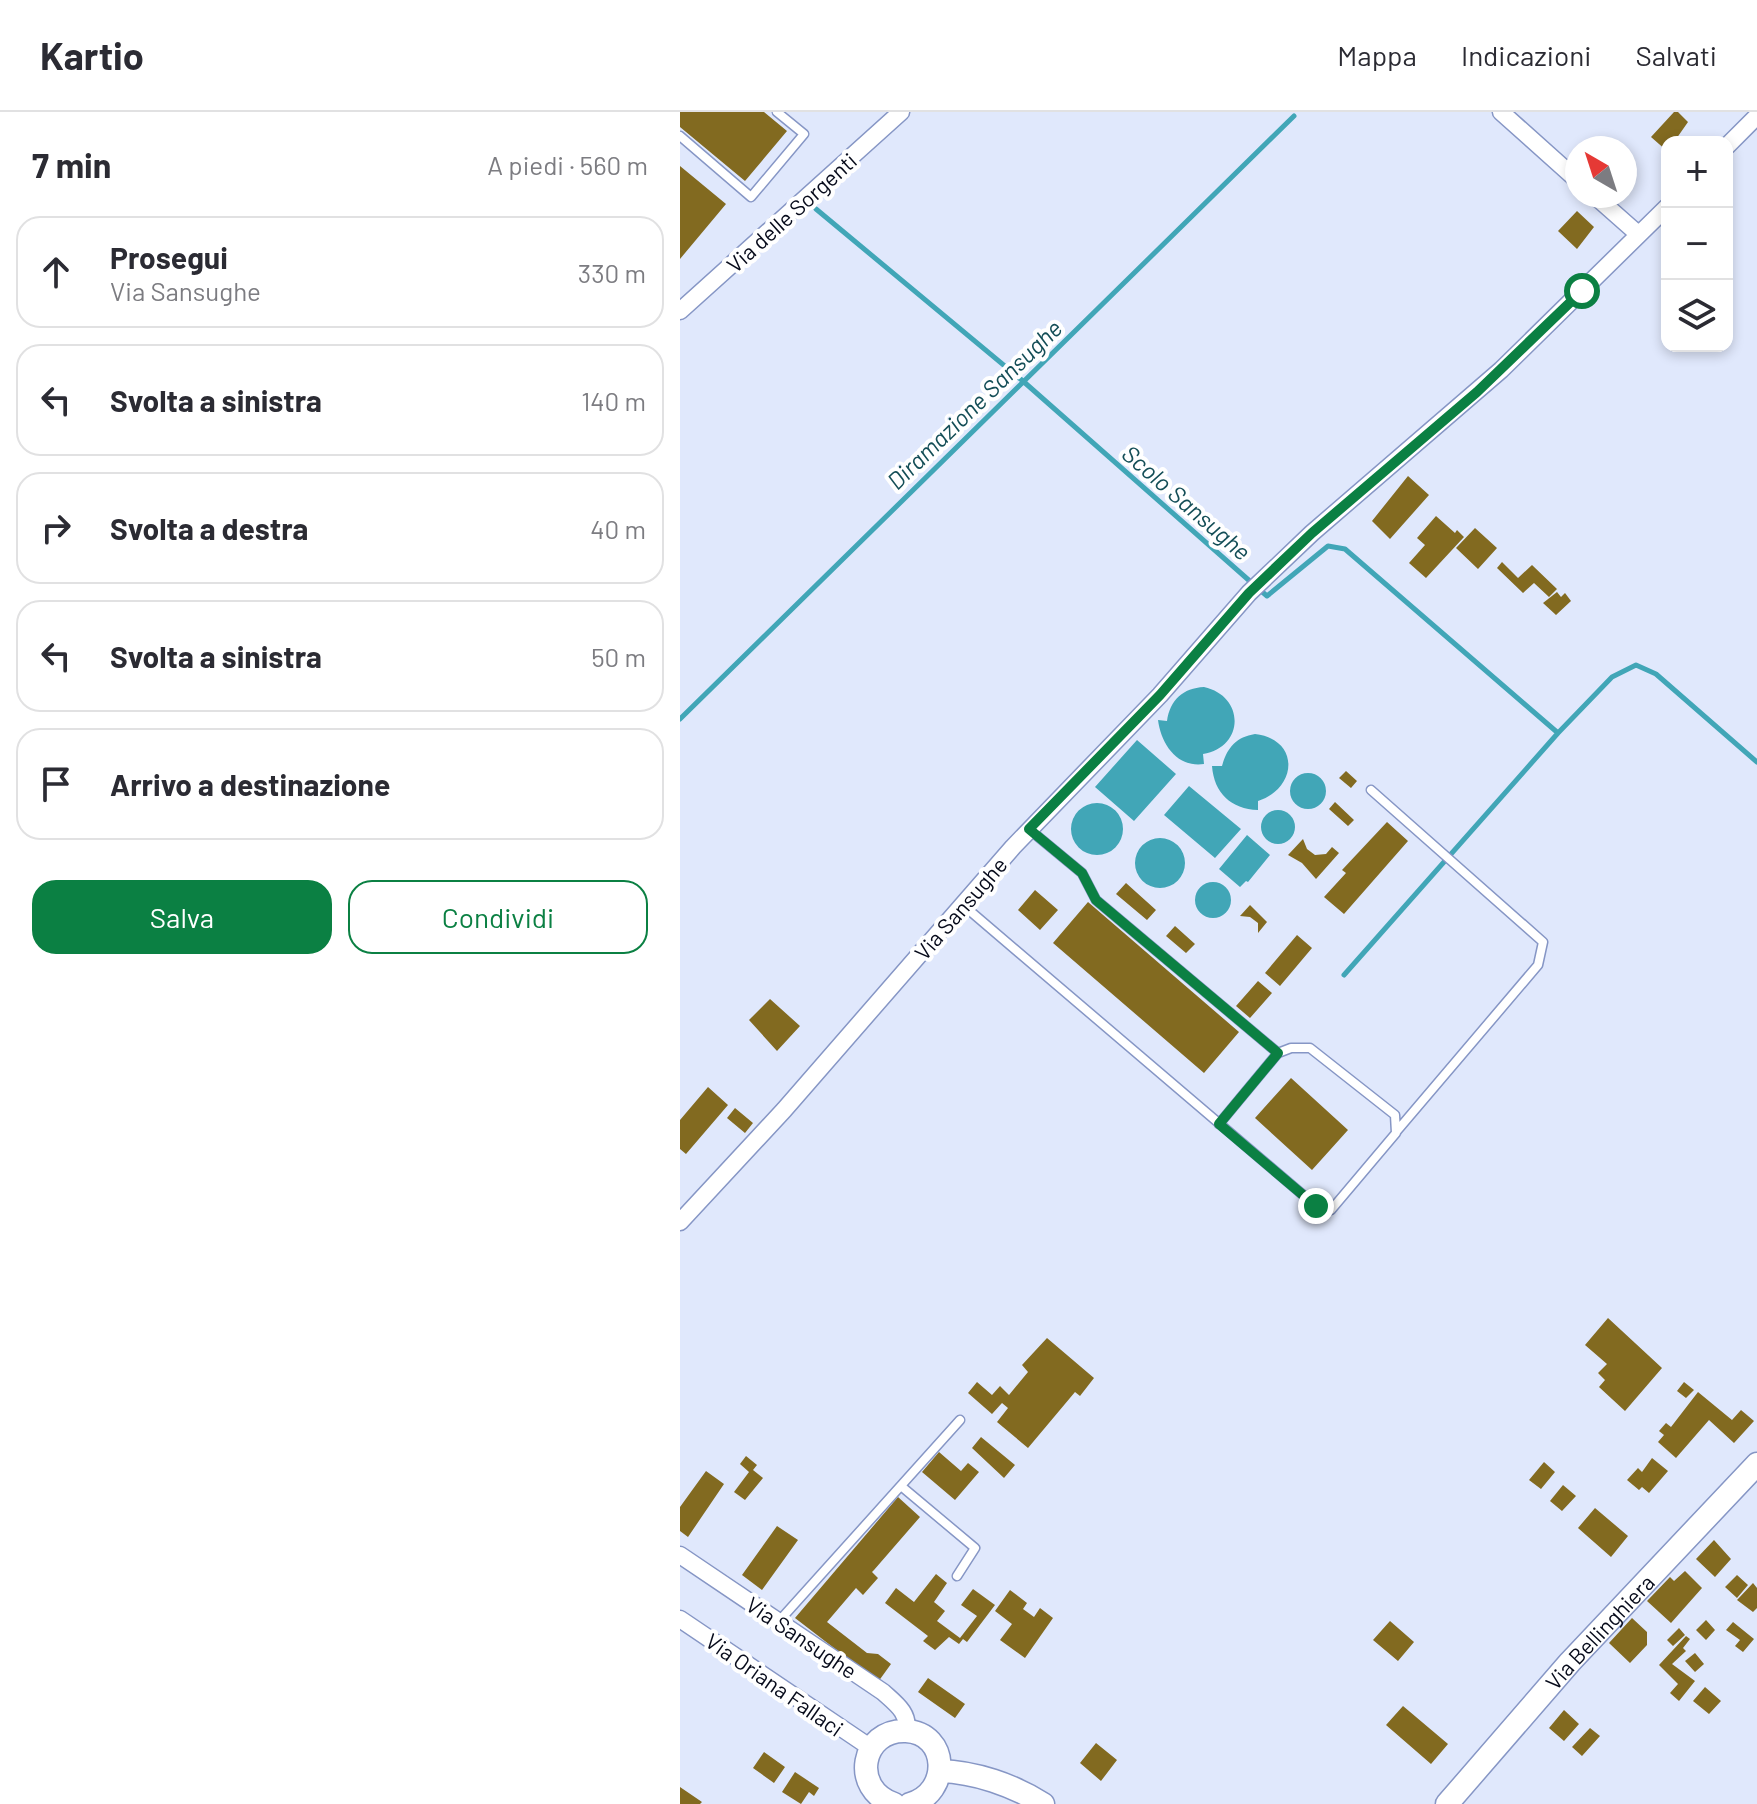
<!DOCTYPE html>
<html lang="it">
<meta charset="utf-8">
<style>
:root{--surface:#fff;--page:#f2f2f3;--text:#2b2b33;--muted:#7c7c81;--line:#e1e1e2;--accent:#0b8043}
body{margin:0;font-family:Barlow,sans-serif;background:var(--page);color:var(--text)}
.controls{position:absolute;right:24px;top:24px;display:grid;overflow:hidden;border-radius:16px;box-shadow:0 4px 12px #0003}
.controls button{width:72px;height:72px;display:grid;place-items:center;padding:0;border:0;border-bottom:2px solid var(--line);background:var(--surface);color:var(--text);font:40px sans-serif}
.compass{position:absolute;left:885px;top:24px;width:72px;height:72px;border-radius:50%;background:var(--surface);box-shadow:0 4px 12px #0003;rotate:321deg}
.stop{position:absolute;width:24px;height:24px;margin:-18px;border:6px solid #0b8043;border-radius:50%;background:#fff}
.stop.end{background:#0b8043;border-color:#fff;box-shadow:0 2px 8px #0008}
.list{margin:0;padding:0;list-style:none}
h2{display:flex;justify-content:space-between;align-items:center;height:104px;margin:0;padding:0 32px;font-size:34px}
h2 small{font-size:26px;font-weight:400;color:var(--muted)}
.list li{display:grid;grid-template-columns:52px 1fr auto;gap:24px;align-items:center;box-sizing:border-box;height:112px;margin:0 16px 16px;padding:0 16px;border:2px solid var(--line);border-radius:24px}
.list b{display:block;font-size:30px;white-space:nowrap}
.list p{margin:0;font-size:26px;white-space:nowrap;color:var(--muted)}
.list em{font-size:26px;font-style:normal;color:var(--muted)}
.actions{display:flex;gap:16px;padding:24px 32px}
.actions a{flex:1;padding:18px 0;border:2px solid var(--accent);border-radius:24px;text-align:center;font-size:28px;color:var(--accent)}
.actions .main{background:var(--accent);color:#fff}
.icon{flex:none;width:44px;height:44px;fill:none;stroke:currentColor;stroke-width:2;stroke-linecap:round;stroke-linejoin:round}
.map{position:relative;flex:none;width:1077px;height:1692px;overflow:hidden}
header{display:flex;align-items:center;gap:48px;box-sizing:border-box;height:112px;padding:0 40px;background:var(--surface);border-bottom:2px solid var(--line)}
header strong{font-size:38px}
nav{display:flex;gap:44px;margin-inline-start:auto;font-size:28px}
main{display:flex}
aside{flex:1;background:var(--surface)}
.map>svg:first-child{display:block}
.water{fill:#41a6b7}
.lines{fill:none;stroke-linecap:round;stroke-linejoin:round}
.stream{stroke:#41a6b7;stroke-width:5}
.building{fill:#826a20}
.service-casing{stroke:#8696c5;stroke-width:11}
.minor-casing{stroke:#8696c5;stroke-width:19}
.tertiary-casing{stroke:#8696c5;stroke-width:25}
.service{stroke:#fff;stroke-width:8}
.minor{stroke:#fff;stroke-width:16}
.tertiary{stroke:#fff;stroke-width:22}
.route{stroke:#0b8043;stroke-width:10}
.labels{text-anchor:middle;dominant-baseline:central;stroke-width:8;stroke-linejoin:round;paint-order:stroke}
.street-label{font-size:22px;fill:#060a1a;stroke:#fff}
.water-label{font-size:24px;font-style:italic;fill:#144e57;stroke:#fff}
</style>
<header>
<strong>Kartio</strong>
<nav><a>Mappa</a><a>Indicazioni</a><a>Salvati</a></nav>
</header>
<main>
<aside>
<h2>7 min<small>A piedi · 560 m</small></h2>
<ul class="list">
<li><svg class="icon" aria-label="ahead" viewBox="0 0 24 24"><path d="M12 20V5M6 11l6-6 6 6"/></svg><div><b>Prosegui</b><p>Via Sansughe</p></div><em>330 m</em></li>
<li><svg class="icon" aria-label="left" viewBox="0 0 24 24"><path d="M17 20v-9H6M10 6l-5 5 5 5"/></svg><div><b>Svolta a sinistra</b></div><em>140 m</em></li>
<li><svg class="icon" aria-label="right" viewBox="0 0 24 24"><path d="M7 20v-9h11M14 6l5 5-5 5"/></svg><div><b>Svolta a destra</b></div><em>40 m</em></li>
<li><svg class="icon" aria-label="left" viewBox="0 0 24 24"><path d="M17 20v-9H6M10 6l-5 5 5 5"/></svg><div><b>Svolta a sinistra</b></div><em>50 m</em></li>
<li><svg class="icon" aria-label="arrive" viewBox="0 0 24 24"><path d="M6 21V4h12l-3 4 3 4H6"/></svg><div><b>Arrivo a destinazione</b></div></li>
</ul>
<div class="actions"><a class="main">Salva</a><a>Condividi</a></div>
</aside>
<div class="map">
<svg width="1077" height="1692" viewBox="0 0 1077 1692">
<rect width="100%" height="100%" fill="#e0e8fc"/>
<path class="water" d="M 524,575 C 565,584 565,635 523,642 L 524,652 C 497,656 481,632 478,608 L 487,609 C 490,588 503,576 524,575 Z
M 575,622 C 620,627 618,676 578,689 L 578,698 C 551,697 534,681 532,654 L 542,654 C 547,636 556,625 575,622 Z
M 457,628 L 496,662 L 454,709 L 415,675 Z
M610 679a18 18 0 1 1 36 0a18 18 0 1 1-36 0Z
M 509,674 L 561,717 L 535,746 L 484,703 Z
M391 717a26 26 0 1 1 52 0a26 26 0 1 1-52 0Z
M581 715a17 17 0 1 1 34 0a17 17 0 1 1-34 0Z
M 567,723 L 590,743 L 568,770 L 566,769 L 560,775 L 539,757 Z
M455 751a25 25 0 1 1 50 0a25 25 0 1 1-50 0Z
M515 788a18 18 0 1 1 36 0a18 18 0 1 1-36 0Z"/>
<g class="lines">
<path class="stream" d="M 136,97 L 344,270 L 572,471
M 580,478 L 587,484 L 648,434 L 665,437 L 878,621 L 932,565 L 956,553 L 976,562 L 1077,650
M 0,607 L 614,4
M 664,863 L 878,621"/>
</g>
<path class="building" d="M 0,0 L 84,0 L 107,19 L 65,69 L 0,15 Z
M 994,0 L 998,0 L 1008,10 L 994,30 L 987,30 L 987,39 L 971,25 Z
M 0,54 L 46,92 L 0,147 Z
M 897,99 L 914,115 L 897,137 L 878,119 Z
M 728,364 L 749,383 L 710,427 L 692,409 Z
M 756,404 L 775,421 L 777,418 L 784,425 L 746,466 L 729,451 L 745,433 L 737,426 Z
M 795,416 L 817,436 L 798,457 L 776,436 Z
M 822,450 L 838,466 L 852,453 L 877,477 L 869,485 L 854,471 L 843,481 L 817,456 Z
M 877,480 L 881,485 L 885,481 L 891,489 L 876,503 L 863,491 Z
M 666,659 L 677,669 L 671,676 L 659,666 Z
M 655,690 L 674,708 L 668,714 L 649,697 Z
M 707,710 L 728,729 L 664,802 L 644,785 L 666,761 L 662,758 Z
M 623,727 L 627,737 L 635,743 L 646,742 L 652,735 L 659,741 L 636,767 L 622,751 L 608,743 Z
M 446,771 L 476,798 L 467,808 L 436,782 Z
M 355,778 L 378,798 L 360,818 L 338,798 Z
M 408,790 L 559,920 L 524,961 L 373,831 Z
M 570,793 L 587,810 L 578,821 L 578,811 L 570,805 L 560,804 Z
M 495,814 L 515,832 L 506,841 L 486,824 Z
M 617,823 L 632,836 L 600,874 L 585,861 Z
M 578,869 L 592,881 L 570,906 L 556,894 Z
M 90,887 L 120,914 L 97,939 L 69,908 Z
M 611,966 L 668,1018 L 632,1058 L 575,1006 Z
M 28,975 L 48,993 L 6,1042 L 0,1037 L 0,1008 Z
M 55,996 L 73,1011 L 65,1021 L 47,1006 Z
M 928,1206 L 982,1256 L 945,1299 L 919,1275 L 925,1268 L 918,1261 L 927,1252 L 905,1233 Z
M 367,1226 L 414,1266 L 400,1284 L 395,1280 L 348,1336 L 317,1310 L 328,1296 L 322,1291 L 312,1302 L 288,1281 L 297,1270 L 312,1283 L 320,1274 L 329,1283 L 348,1260 L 342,1253 Z
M 1004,1270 L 1014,1278 L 1006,1286 L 997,1279 Z
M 1018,1280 L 1052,1308 L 1061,1298 L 1074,1309 L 1054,1331 L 1029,1308 L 996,1346 L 978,1330 L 984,1323 L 979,1319 L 986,1311 L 991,1315 Z
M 301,1325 L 335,1353 L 324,1366 L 292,1336 Z
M 259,1340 L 281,1359 L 288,1351 L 299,1360 L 275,1388 L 242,1360 Z
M 66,1344 L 77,1353 L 73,1358 L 83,1366 L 65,1388 L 54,1380 L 69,1360 L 60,1352 Z
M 972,1346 L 988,1359 L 969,1381 L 962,1375 L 959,1378 L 947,1368 L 958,1356 L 962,1360 Z
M 864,1350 L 875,1360 L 861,1377 L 849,1368 Z
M 26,1359 L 44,1372 L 8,1425 L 0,1419 L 0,1395 Z
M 883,1373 L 896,1384 L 882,1399 L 870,1389 Z
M 218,1385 L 240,1405 L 194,1458 L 192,1460 L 198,1466 L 183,1483 L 176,1476 L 147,1510 L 187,1541 L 198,1542 L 211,1552 L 198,1570 L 115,1506 Z
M 915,1396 L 948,1424 L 931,1445 L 898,1416 Z
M 97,1414 L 118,1428 L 82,1478 L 62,1463 Z
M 1034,1428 L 1051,1447 L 1035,1465 L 1016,1447 Z
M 1005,1459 L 1022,1476 L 991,1511 L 967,1489 L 990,1465 L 994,1469 Z
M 256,1462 L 267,1471 L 254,1490 L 265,1499 L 257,1509 L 280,1526 L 297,1504 L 281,1493 L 293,1477 L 315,1493 L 287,1530 L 283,1527 L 279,1532 L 269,1525 L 255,1538 L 243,1529 L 248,1524 L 205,1491 L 216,1476 L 234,1490 Z
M 1057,1463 L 1068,1473 L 1057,1486 L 1045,1475 Z
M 1073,1471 L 1077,1476 L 1077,1496 L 1073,1500 L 1057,1488 Z
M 330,1478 L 347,1491 L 343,1497 L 354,1505 L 360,1496 L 373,1506 L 345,1546 L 320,1528 L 332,1512 L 315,1499 Z
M 952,1506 L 967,1520 L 967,1533 L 950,1551 L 929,1531 Z
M 1026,1508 L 1035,1518 L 1026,1528 L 1016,1518 Z
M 710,1509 L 734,1530 L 718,1549 L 693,1528 Z
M 1053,1510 L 1074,1527 L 1063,1540 L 1055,1534 L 1060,1528 L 1046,1518 Z
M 999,1516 L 1005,1523 L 993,1534 L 987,1528 Z
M 1006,1524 L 1010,1527 L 1003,1536 L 1006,1539 L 992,1552 L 1015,1569 L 999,1589 L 990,1581 L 998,1572 L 979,1553 Z
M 1015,1541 L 1024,1552 L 1015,1560 L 1005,1549 Z
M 248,1566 L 285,1592 L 275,1606 L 238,1580 Z
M 1025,1575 L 1041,1589 L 1029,1602 L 1013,1589 Z
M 723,1594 L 768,1632 L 751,1652 L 706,1613 Z
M 884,1598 L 899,1612 L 884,1629 L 869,1616 Z
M 910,1616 L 920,1624 L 902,1644 L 892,1635 Z
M 416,1631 L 437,1648 L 421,1669 L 400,1651 Z
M 84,1640 L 105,1655 L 94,1671 L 73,1656 Z
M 115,1660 L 139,1676 L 134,1684 L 129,1680 L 121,1692 L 102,1680 Z
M 0,1675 L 22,1690 L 20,1692 L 0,1692 Z"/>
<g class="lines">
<defs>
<path id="service" d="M 0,24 L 71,85 L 124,22 L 97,0
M 691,678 L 863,830 L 858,853 L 716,1020
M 350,718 L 402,761 L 416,788 L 598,941
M 283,793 L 636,1094 L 651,1098 L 716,1021 L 715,1003 L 630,936 L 611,936 L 598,941 L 539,1012
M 221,1374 L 295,1436 L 277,1464
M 100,1508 L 280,1308"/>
<path id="minor" d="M 821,0 L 897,68
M 1047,34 L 1077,4
M 915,84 L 958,122
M 0,199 L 221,0
M 0,1110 L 104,998 L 333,735 L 480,583 L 569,481 L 632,421 L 821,258 L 987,95
M 0,1443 L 203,1580 C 215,1591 230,1601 226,1619
M 0,1507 L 191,1636"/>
<g id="tertiary">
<path d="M 260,1659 C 295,1660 333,1673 363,1692"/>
<path d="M 214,1692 C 170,1677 181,1617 226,1619 C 269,1621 271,1681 230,1692"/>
<path id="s1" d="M 767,1692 L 890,1550 L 1077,1352"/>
</g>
</defs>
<use href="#service" class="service-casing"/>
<use href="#minor" class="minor-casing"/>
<use href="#tertiary" class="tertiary-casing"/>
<use href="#service" class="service"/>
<use href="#minor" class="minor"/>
<use href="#tertiary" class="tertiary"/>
</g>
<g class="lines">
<path class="route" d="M 636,1094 L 539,1012 L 598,941 L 416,788 L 402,761 L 349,717 L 480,583 L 569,481 L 632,421 L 797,280 L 902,179"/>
</g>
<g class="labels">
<g class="street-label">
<text transform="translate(111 100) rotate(-42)">Via delle Sorgenti</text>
<text transform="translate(280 796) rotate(-49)">Via Sansughe</text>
<text stroke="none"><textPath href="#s1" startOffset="230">Via Bellinghiera</textPath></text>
<text transform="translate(122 1525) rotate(34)">Via Sansughe</text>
<text transform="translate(95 1572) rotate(35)">Via Oriana Fallaci</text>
</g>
<g class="water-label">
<text transform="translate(294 292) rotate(-44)">Diramazione Sansughe</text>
<text transform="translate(507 390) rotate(41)">Scolo Sansughe</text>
</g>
</g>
</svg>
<div class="controls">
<button>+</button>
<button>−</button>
<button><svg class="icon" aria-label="layers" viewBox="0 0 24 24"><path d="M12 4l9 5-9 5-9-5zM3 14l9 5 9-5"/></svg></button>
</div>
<svg class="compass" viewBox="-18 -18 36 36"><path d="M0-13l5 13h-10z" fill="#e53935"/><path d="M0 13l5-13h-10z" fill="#7c7c81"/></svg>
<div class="stop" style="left:902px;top:179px"></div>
<div class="stop end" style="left:636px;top:1094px"></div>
</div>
</main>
